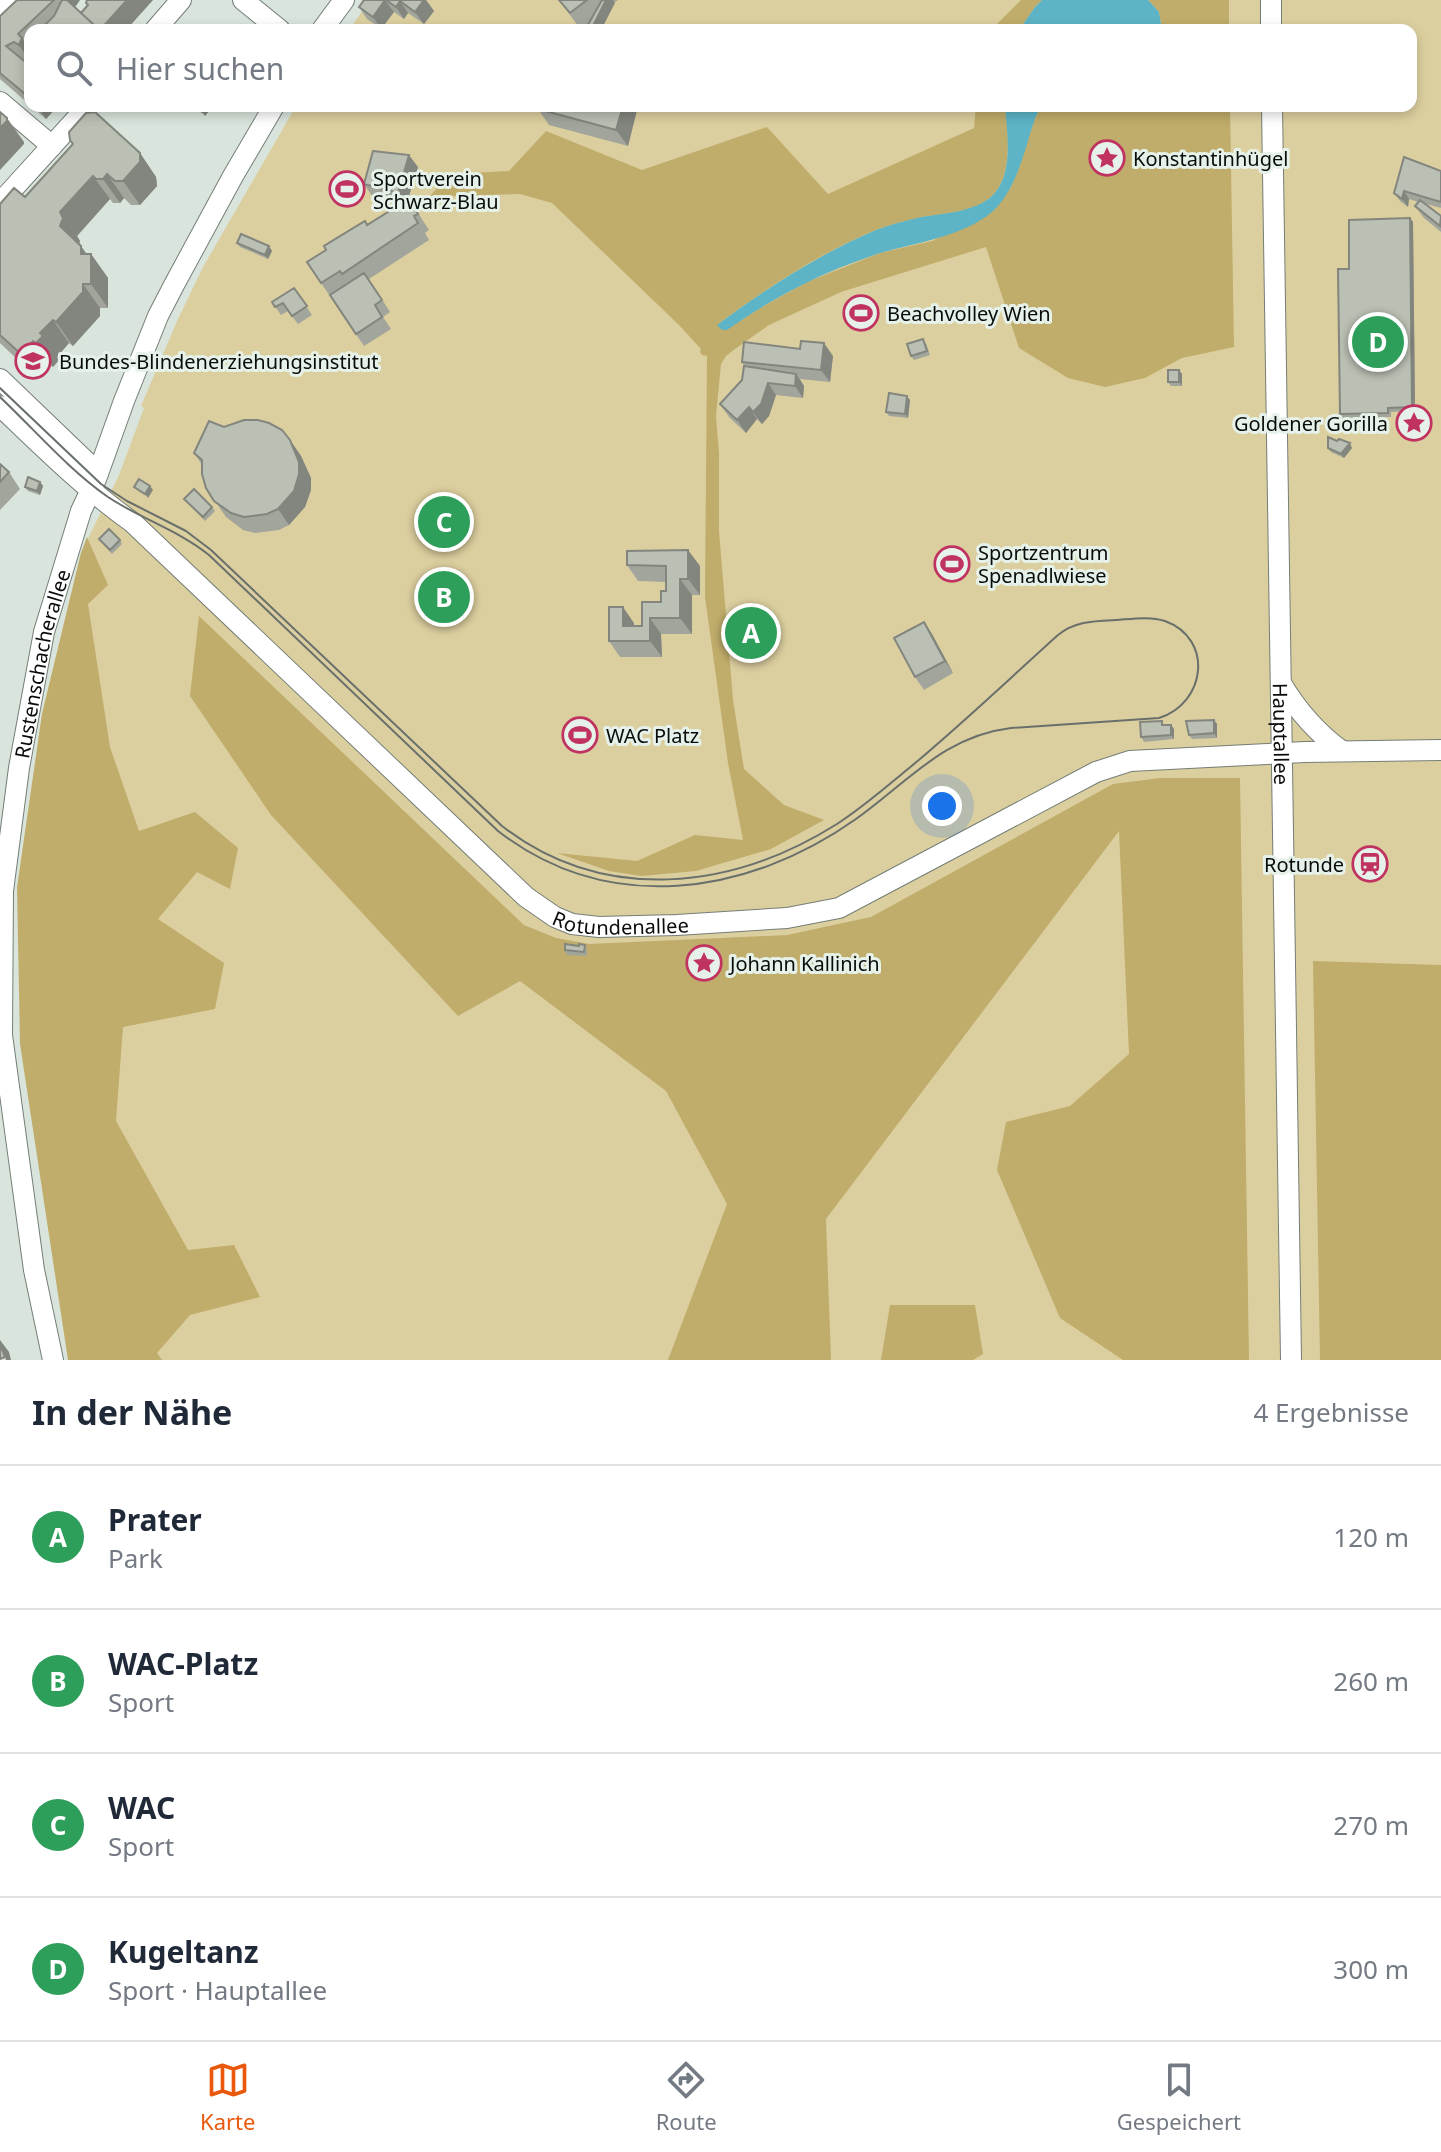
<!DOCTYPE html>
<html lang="de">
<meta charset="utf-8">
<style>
:root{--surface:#fff;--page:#f6f6f7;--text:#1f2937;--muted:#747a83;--line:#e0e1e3;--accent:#ea580c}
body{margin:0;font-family:"Noto Sans",sans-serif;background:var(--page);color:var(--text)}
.you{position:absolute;left:942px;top:806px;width:28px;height:28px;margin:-20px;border:6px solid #fff;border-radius:50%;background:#1a73e8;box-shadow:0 0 0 12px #1a73e833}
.badge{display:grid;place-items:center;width:52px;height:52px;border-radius:50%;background:var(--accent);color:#fff;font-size:26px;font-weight:700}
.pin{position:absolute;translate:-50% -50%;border:4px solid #fff;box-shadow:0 2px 8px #0006}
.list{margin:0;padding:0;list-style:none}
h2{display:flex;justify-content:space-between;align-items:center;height:104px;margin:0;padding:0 32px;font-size:34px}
h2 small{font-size:26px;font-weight:400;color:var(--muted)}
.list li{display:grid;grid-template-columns:52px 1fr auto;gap:24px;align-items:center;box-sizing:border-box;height:144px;padding:0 32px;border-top:2px solid var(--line)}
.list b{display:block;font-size:30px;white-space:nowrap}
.list p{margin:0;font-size:26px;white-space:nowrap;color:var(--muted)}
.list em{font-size:26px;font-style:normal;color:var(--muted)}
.icon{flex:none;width:44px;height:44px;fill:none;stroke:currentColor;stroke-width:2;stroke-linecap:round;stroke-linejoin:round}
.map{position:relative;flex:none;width:1441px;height:1360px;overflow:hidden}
.search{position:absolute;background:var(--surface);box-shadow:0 4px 12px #0003;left:24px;right:24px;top:24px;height:88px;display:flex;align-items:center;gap:20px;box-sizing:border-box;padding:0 28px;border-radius:16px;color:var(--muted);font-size:30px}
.sheet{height:680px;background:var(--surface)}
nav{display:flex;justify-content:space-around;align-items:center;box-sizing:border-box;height:112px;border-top:2px solid var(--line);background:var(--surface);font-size:22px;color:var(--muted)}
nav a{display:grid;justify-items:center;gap:4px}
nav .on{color:var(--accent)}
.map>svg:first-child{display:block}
.green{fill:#dccf9f}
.forest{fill:#c0ad6b}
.water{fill:#5cb4c6}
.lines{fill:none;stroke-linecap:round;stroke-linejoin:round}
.minor-casing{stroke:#747e76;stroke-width:22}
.major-casing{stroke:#747e76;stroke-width:28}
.minor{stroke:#fff;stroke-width:20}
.major{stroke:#fff;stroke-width:26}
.tram{stroke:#69706b;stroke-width:2}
.wall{fill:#a1a59b}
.shaded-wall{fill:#83867e}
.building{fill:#bbc0b4;stroke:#83867e;stroke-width:2}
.labels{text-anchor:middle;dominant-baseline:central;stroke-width:6;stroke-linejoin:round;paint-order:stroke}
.poi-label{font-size:20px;fill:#090c0a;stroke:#e6f2e9;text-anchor:start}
.street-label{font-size:20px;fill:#090c0a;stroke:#e6f2e9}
</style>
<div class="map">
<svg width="1441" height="1360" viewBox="0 0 1441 1360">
<rect width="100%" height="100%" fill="#d9e5dc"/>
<path class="green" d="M 370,0 L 1441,0 L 1441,1360 L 68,1360 L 17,888 L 42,714 L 81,553 L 119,475 L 144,408 L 141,406 L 177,321 L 203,267 L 296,106 L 1411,106 L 1411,30 L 349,30 Z"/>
<path class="forest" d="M 1021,0 L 1042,0 L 1035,7 L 1019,30 L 991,30 Z
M 1148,0 L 1229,0 L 1229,30 L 1162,30 L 1159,12 Z
M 976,106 L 1005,106 C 1008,131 1013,175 993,195 C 975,213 942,213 918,218 C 904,221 889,225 876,230 C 819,253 767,288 718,324 L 726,330 L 760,308 L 807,282 L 880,253 L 932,241 L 996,208 L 1011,187 L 1036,116 L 1042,106 L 1230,106 L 1234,347 L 1182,358 L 1145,378 L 1105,387 L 1068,378 L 1019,348 L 986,247 L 841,292 L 769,325 L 735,349 L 726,356 L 721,364 L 716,416 L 719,453 L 719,531 L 733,700 L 744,769 L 784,805 L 824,820 L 771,849 L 696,871 L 642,876 L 609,871 L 557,853 L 637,861 L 695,835 L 743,840 L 728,763 L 705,597 L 707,356 L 702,355 L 700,352 L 701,349 L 679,325 L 552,203 L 520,194 L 429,197 L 450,174 L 509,171 L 546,131 L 642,170 L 767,127 L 828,194 L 974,128 Z
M 87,537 L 108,585 L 88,604 L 110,747 L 139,831 L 195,812 L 238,848 L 230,889 L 197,872 L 158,919 L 224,963 L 215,1009 L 123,1027 L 116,1121 L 188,1250 L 234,1245 L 260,1297 L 190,1315 L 157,1353 L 162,1360 L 68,1360 L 20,1044 L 17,888 L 42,714 L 81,553 Z
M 199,616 L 524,925 L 556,938 L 589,944 L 787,935 L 871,917 L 1113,784 L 1160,778 L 1240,778 L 1249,1360 L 1123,1360 L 1060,1318 L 997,1170 L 1006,1122 L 1070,1106 L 1129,1054 L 1119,831 L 826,1219 L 831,1360 L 668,1360 L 727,1204 L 666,1091 L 520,981 L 458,1016 L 271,815 L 190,696 Z
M 1313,961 L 1441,965 L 1441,1360 L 1320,1360 Z
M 890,1305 L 975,1305 L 983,1354 L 973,1360 L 881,1360 Z"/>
<path class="water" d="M 1042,0 L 1148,0 L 1159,12 L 1162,30 L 1019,30 L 1035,7 Z
M 1005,106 L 1042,106 L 1036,116 C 1025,146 1020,180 998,206 C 972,235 915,243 880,253 C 866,258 852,263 839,268 C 800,284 761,306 727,330 L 722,330 L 717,325 C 767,288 819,254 876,230 C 889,225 904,221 917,218 C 942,213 974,213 993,195 C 1014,174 1007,132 1005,106 Z"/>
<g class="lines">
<defs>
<g id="minor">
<path d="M 243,0 L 280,30"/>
<path d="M 1271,0 L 1271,30"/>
<path d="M 155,30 L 181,0"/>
<path d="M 322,30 L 344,0"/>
<path d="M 0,102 L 52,146"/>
<path id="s1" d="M 1272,106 L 1291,1360"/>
<path d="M 0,203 L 88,106"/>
<path d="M 0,379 L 98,473"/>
<path id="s2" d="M 0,406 C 43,447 84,488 132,522 L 526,897 L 555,917 L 572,924 L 599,927 L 677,925 L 787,918 L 839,908 L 1096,772 L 1130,761 L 1305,752 L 1441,750"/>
<path d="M 1281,683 C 1297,710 1317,733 1342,751"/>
<path id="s3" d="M 53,1360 L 34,1270 L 2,1035 L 3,891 L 19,768 L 44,632 L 81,511 L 96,479 L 124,401 L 158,316 L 174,285 L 233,176 L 274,106"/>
</g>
<path id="major" d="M 0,8 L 8,0"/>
</defs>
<use href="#minor" class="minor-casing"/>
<use href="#major" class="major-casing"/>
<use href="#minor" class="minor"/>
<use href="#major" class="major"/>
<path class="tram" d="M 0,388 L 101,484 L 127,501 L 186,531 L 211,550 L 502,826 C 604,905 732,890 837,824 C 862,808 885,788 908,769 C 960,726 1008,680 1058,635 C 1075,621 1094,621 1116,620 C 1131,619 1150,616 1165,621 C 1214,639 1206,703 1159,718 L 1011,728 C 944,736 908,782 856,819 C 747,896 608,916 498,831 L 209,555 C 178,530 141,519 108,497 C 68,469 35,430 0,397"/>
</g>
<path class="wall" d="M 17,0 L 80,0 L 75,7 L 81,13 L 153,0 L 126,30 L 30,30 L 30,61 L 25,58 L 23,59 L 29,65 L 30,64 L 30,105 L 0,79 L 0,16 Z
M 364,0 L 426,0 L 434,11 L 424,24 L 408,13 L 404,19 L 394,12 L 381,29 L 367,19 L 359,7 Z
M 559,0 L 618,0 L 614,3 L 601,30 L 585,30 L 588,24 L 581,30 Z
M 31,106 L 58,106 L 46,119 Z
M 539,106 L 638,106 L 628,146 L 549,125 L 538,109 Z
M 140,153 L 156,177 L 157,186 L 140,205 L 131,205 L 124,198 L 120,203 L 113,203 L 110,199 L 77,236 L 80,241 L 79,244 L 87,254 L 91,254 L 108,278 L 108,308 L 100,308 L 100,316 L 73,346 L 69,343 L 57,357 L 59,360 L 53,367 L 50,365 L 37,378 L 0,343 L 0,204 L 25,197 Z
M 418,167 L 408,200 L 409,199 L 429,230 L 425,233 L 429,240 L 369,279 L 390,312 L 383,317 L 391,329 L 364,346 L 321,283 L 367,225 L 401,204 L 372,196 L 364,184 Z
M 1441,171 L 1441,208 L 1426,204 L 1441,216 L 1441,232 L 1424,218 L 1415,206 L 1418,202 L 1409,199 L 1408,207 L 1400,201 L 1394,193 Z
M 1410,218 L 1413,222 L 1415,411 L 1391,412 L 1391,417 L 1343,418 L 1340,414 Z
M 237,243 L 269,246 L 272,251 L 268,259 L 240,247 Z
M 294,288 L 312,315 L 298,324 L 288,311 L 281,315 L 272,302 Z
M 926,343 L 930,355 L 914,360 L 911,356 Z
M 833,356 L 830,382 L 800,379 L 804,386 L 803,398 L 776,395 L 769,416 L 762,424 L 757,419 L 746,433 L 729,417 L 720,404 L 742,380 L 745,367 L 742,362 Z
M 1179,370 L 1182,374 L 1182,386 L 1171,386 L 1168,382 Z
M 910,400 L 908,418 L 889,416 L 886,412 Z
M 224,427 L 290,440 L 301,456 L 311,478 L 311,490 L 305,507 L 289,525 L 279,530 L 255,533 L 243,530 L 226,517 L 206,488 L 202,465 L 194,453 Z
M 1337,441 L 1352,448 L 1344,458 L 1331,452 L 1328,448 Z
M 0,464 L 9,472 L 20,489 L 0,510 Z
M 40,482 L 43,486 L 40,495 L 28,491 L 25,487 Z
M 184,499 L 212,507 L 215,511 L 205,521 Z
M 99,539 L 120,540 L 122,544 L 112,554 Z
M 627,565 L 700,566 L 700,595 L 692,595 L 692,634 L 661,634 L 662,657 L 620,657 L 609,641 L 634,623 L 634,626 L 642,626 L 661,602 L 666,591 L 666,582 L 638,581 Z
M 932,634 L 953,673 L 924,690 L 915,677 Z
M 1214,720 L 1217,724 L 1217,738 L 1192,739 L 1189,735 Z
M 1165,725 L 1171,725 L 1174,729 L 1174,739 L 1144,742 L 1141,737 Z
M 579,946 L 587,949 L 587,956 L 567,955 L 565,950 Z"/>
<path class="shaded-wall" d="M 63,0 L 80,0 L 75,7 Z
M 127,0 L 153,0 L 126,30 L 100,30 Z
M 385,0 L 394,12 L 381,29 L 373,17 Z
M 424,0 L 426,0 L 434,11 L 424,24 L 415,12 Z
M 606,0 L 613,0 L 615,3 L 601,30 L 591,30 Z
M 400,1 L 408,13 L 404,19 L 396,7 Z
M 93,24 L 98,30 L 88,30 Z
M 22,38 L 30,50 L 30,61 L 19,45 Z
M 37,106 L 58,106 L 46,119 Z
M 207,106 L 210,110 L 205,116 L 202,112 Z
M 623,106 L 638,106 L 628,146 L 616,130 Z
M 7,118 L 24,142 L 24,144 L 0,170 L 0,128 Z
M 140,153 L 156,177 L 157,186 L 140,205 L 123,181 Z
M 409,155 L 418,167 L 406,205 L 398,193 Z
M 107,174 L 124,198 L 120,203 L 103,179 Z
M 93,176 L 110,199 L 77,236 L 80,241 L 76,250 L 60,226 L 60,212 Z
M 1404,191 L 1409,199 L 1408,207 L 1402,199 Z
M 1410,218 L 1413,222 L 1415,411 L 1412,407 Z
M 81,246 L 91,261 L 91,254 L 108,278 L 108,308 L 91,284 L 81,254 Z
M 269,246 L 272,251 L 268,259 L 265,255 Z
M 83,284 L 100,308 L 100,316 L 73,346 L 56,322 Z
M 53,320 L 69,343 L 57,357 L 59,360 L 53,367 L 36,343 L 40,333 Z
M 33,341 L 50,365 L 37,378 L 21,354 Z
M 824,343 L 833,356 L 830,382 L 821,370 Z
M 1179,370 L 1182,374 L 1182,386 L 1179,382 Z
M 796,374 L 804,386 L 803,398 L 795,386 Z
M 768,383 L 776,395 L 769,416 L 762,424 L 753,412 Z
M 907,396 L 910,400 L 908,418 L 905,414 Z
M 749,407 L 757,419 L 746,433 L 737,420 Z
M 290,440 L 301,456 L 311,478 L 311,490 L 305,507 L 289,525 L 278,509 Z
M 1350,443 L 1352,448 L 1344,458 L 1341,454 Z
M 40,482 L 43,486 L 40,495 L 37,491 Z
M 150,486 L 153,490 L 148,498 L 145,494 Z
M 688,550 L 700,566 L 700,595 L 688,579 Z
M 680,579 L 692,595 L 692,634 L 680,618 Z
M 623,607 L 634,623 L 634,642 L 623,626 Z
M 650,618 L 661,634 L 662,657 L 650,641 Z
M 924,622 L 932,634 L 953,673 L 945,661 Z
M 1214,720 L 1217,724 L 1217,738 L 1214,733 Z
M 1171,725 L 1174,729 L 1174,739 L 1171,735 Z
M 0,1340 L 9,1352 L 11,1360 L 6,1360 L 5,1357 L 0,1344 Z"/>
<path class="building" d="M 17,0 L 54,0 L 18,34 L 22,38 L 19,45 L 14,42 L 6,46 L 29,65 L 30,64 L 30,98 L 0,73 L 0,16 Z
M 62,0 L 67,0 L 93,24 L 88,30 L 38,30 L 42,28 L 54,16 Z
M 87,0 L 127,0 L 100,30 L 98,30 L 93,24 L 81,13 L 88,5 L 86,3 Z
M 364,0 L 385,0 L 373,17 L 359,7 Z
M 386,0 L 424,0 L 415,12 L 400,1 L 396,7 Z
M 559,0 L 587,0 L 570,13 Z
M 602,0 L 606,0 L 591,30 L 585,30 Z
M 196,106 L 207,106 L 202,112 Z
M 539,106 L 623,106 L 616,130 L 538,109 Z
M 0,112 L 7,118 L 7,121 L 0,128 Z
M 95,112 L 140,153 L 140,162 L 123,181 L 115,181 L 107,174 L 103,179 L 96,179 L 93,176 L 60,212 L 63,218 L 60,226 L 81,246 L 81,254 L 91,254 L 91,284 L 83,284 L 83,292 L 56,322 L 53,320 L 40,333 L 43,336 L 36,343 L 33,341 L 21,354 L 0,335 L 0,204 L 14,188 L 25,197 L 73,144 L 70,140 L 69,132 L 86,113 Z
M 373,151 L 409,155 L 398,193 L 364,184 Z
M 1404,157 L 1441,171 L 1441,202 L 1404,191 L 1402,199 L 1394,193 Z
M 409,199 L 418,214 L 414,216 L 418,223 L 342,274 L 340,271 L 321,283 L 307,262 L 326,250 L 324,246 L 365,221 L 367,225 Z
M 1420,200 L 1441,216 L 1440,226 L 1415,206 Z
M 1410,218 L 1412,407 L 1388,408 L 1388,413 L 1340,414 L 1338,269 L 1349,269 L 1349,220 Z
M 241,234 L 269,246 L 265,255 L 237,243 Z
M 364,273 L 382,300 L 375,305 L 382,317 L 356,334 L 330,295 Z
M 294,288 L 307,306 L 292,316 L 283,303 L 275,307 L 272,302 Z
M 923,339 L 927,351 L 911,356 L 907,344 Z
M 801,341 L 824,343 L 821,370 L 742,362 L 744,342 L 800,349 Z
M 744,366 L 796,374 L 795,386 L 768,383 L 761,404 L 753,412 L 749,407 L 737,420 L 720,404 L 742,380 Z
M 1168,370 L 1179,370 L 1179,382 L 1168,382 Z
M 889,393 L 907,396 L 905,414 L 886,412 Z
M 244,420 L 258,420 L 269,423 L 282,430 L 290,440 L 299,462 L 299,474 L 294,491 L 278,509 L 267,514 L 244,517 L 231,513 L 214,501 L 206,488 L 202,474 L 202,460 L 194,453 L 209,421 L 224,427 Z
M 1328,437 L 1337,441 L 1339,439 L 1350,443 L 1341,454 L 1328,448 Z
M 0,464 L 9,472 L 0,482 Z
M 28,477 L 40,482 L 37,491 L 25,487 Z
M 139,479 L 150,486 L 145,494 L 134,487 Z
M 194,489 L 212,507 L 203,517 L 184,499 Z
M 109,529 L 120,540 L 110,550 L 99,539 Z
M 688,550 L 688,579 L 680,579 L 680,618 L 650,618 L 650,641 L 609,641 L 609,607 L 623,607 L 623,626 L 642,626 L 642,602 L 661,602 L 661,591 L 666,591 L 666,566 L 627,565 L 627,551 Z
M 924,622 L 945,661 L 915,677 L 894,638 Z
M 1214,720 L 1214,733 L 1189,735 L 1186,721 Z
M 1162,721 L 1162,725 L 1171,725 L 1171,735 L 1141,737 L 1140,722 Z
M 565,944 L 579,946 L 579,944 L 585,945 L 584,952 L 565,950 Z
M 0,1344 L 5,1357 L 0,1359 Z"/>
<defs>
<symbol id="sight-ring" viewBox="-11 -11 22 22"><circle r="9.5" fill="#e6f2e9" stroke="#c03361" stroke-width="1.5"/><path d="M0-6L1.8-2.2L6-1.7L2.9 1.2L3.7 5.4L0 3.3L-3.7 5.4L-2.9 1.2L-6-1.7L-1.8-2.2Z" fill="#c03361"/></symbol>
<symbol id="stadium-ring" viewBox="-11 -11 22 22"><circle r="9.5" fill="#e6f2e9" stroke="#c03361" stroke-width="1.5"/><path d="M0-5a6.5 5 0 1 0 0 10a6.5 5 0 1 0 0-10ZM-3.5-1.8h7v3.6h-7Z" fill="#c03361"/></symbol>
<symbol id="school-ring" viewBox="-11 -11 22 22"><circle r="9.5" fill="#e6f2e9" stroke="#c03361" stroke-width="1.5"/><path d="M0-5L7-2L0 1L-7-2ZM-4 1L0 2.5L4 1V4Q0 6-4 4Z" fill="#c03361"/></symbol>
<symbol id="station-ring" viewBox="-11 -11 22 22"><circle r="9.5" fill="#e6f2e9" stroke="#c03361" stroke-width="1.5"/><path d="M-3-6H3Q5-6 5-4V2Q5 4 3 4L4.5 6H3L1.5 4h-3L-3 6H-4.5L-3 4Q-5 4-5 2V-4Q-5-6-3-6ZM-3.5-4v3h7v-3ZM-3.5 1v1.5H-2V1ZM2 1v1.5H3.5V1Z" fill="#c03361"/></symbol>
</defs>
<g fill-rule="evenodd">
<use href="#sight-ring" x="1087" y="138" width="40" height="40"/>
<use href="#stadium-ring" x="327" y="169" width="40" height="40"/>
<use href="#stadium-ring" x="841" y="293" width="40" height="40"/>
<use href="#school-ring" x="13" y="341" width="40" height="40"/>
<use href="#sight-ring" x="1394" y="403" width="40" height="40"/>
<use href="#stadium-ring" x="932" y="544" width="40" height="40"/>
<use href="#stadium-ring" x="560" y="715" width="40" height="40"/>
<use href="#station-ring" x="1350" y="844" width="40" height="40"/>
<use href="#sight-ring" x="684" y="943" width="40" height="40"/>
</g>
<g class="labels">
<g class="poi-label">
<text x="1133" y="158">Konstantinhügel</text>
<text x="373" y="178">Sportverein<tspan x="373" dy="23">Schwarz-Blau</tspan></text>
<text x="887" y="313">Beachvolley Wien</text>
<text x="59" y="361">Bundes-Blindenerziehungsinstitut</text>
<text x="1388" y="423" text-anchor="end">Goldener Gorilla</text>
<text x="978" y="552">Sportzentrum<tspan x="978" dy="23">Spenadlwiese</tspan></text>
<text x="606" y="735">WAC Platz</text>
<text x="1344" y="864" text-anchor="end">Rotunde</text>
<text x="730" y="963">Johann Kallinich</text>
</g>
<g class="street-label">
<text stroke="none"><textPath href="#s3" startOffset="704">Rustenschacherallee</textPath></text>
<text stroke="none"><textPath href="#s1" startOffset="628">Hauptallee</textPath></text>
<text stroke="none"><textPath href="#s2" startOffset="822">Rotundenallee</textPath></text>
</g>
</g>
</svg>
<div class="you"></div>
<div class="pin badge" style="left:751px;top:633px;background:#2e9e5b">A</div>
<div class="pin badge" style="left:444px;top:597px;background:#2e9e5b">B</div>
<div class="pin badge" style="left:444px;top:522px;background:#2e9e5b">C</div>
<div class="pin badge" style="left:1378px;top:342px;background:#2e9e5b">D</div>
<div class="search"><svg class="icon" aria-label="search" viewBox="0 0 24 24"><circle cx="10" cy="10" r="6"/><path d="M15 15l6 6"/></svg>Hier suchen</div>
</div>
<section class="sheet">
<h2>In der Nähe<small>4 Ergebnisse</small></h2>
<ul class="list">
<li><span class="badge" style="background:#2e9e5b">A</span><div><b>Prater</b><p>Park</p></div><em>120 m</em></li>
<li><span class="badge" style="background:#2e9e5b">B</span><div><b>WAC-Platz</b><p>Sport</p></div><em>260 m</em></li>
<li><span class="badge" style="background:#2e9e5b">C</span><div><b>WAC</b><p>Sport</p></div><em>270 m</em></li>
<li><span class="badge" style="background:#2e9e5b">D</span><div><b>Kugeltanz</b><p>Sport · Hauptallee</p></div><em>300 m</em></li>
</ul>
</section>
<nav>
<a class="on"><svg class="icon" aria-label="map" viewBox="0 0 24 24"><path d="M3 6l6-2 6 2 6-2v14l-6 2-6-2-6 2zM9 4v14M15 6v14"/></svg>Karte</a>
<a><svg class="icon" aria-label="directions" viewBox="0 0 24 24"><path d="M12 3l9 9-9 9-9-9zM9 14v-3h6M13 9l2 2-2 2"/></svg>Route</a>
<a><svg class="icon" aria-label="saved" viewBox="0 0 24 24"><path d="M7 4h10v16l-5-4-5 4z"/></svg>Gespeichert</a>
</nav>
